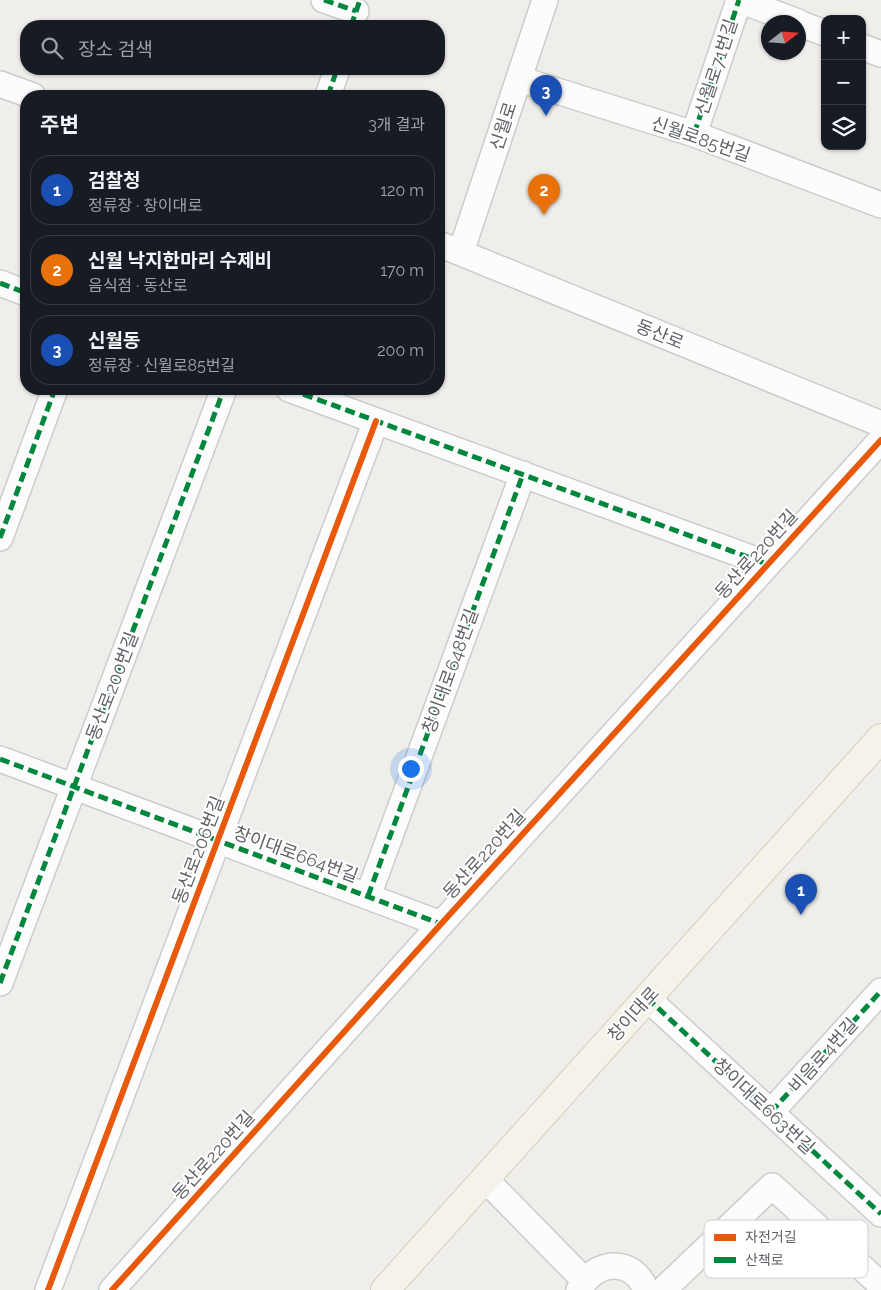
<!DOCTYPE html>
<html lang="ko">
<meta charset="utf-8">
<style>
:root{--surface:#171b24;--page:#242831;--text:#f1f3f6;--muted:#9ea1a6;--line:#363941;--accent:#0f766e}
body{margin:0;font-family:Raleway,"Noto Sans KR",sans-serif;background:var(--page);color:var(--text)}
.controls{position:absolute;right:15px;top:15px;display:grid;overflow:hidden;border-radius:10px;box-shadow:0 1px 4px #0004}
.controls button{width:45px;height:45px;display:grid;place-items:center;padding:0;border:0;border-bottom:1px solid var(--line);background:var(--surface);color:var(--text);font:25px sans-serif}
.compass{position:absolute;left:761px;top:15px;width:45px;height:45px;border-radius:50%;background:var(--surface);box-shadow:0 1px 4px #0004;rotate:73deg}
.you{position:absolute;left:410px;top:768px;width:18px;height:18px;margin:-12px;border:4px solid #fff;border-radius:50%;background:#1a73e8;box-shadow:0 0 0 8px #1a73e833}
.badge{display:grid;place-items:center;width:32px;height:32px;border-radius:50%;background:var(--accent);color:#fff;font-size:16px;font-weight:700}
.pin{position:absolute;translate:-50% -41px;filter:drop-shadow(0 1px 2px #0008)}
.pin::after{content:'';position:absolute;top:26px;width:18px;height:15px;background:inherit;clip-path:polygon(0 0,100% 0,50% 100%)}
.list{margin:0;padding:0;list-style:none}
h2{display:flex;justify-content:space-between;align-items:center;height:65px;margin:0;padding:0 20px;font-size:21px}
h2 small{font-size:16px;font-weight:400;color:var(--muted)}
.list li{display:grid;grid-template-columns:32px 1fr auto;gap:15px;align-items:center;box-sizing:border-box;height:70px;margin:0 10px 10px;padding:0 10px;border:1px solid var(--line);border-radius:20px}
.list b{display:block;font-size:19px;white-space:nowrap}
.list p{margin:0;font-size:16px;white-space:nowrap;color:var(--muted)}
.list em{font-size:16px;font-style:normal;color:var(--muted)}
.icon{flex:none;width:28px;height:28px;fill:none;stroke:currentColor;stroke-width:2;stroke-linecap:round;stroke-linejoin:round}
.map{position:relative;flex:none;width:881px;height:1290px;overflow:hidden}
.search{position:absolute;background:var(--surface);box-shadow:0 1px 4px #0004;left:20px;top:20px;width:425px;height:55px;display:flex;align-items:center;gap:12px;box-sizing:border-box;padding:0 18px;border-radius:20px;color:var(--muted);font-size:19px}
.panel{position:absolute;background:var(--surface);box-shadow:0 1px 4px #0004;left:20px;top:90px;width:425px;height:305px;border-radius:20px}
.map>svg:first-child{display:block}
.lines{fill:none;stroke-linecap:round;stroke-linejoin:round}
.minor-casing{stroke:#cbcccc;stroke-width:28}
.major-casing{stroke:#d7ceb8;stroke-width:30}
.minor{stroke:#fdfcfc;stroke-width:25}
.major{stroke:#f4f2e9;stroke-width:28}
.quiet{stroke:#00873e;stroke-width:5;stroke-dasharray:10 5;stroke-linecap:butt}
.cycleway-casing{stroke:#fff;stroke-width:9}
.cycleway{stroke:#e8590c;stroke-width:6}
.labels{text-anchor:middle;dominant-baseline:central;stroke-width:4;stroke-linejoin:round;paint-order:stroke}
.street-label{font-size:18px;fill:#5f6368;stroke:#fff}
.key{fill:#fff;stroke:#cfd0d2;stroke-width:1}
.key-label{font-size:14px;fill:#5f6368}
</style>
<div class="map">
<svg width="881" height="1290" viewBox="0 0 881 1290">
<rect width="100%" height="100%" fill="#efeeea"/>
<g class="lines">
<defs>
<path id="minor" d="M 324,0 L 356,11
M 739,0 L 798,22
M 798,23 L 825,33
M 862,47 L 881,54
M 519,79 L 694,134 L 881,205
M 0,84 L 33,96
M 328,96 L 337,69
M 694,134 L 739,0
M 439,244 L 881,424
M 461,252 L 545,0
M 0,283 L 26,293
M 289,389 L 767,564
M 0,538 L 55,389
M 0,759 L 441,924
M 368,896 L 523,474
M 0,983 L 224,389
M 647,998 L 881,1214
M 771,1112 L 881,991
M 485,1179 L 584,1280
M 48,1290 L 376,421
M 112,1290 L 441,924 L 881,440
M 579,1290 C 594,1261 632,1255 646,1290
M 663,1290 L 772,1186 L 881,1285"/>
<path id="major" d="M 385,1290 L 881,738"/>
</defs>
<use href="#minor" class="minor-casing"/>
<use href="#major" class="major-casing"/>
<use href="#minor" class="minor"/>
<use href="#major" class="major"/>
<path class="quiet" d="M 324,0 L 356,11
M 351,26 L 360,0
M 328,96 L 337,69
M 694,134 L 739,0
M 0,283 L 26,293
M 289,389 L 767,564
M 0,538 L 55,389
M 0,759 L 441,924
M 368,896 L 523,474
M 0,983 L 224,389
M 647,998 L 881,1214
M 771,1112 L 881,991"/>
<defs>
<path id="cycleway" d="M 48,1290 L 376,421
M 112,1290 L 441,924 L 881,440"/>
</defs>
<use href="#cycleway" class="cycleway-casing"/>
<use href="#cycleway" class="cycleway"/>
</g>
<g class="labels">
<g class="street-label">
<text transform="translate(716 67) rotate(-72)">신월로71번길</text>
<text transform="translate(503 126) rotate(-72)">신월로</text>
<text transform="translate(701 139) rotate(19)">신월로85번길</text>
<text transform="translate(660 334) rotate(22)">동산로</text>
<text transform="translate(756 554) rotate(-48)">동산로220번길</text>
<text transform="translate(450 671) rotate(-70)">창이대로648번길</text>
<text transform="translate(112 686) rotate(-69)">동산로200번길</text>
<text transform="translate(198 850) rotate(-69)">동산로206번길</text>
<text transform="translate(296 854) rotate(20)">창이대로664번길</text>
<text transform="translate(484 854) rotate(-48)">동산로220번길</text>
<text transform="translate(633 1014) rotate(-48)">창이대로</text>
<text transform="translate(823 1055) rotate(-48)">비음로4번길</text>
<text transform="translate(764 1106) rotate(43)">창이대로663번길</text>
<text transform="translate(213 1155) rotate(-48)">동산로220번길</text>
</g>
</g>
<rect x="704" y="1220" width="164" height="58" rx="8" class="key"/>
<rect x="714" y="1234" width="22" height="7" fill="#e8590c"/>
<rect x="714" y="1257" width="22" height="6" fill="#00873e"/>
<g class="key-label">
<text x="745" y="1242">자전거길</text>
<text x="745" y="1265">산책로</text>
</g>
</svg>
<div class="controls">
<button>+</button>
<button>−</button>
<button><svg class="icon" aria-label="layers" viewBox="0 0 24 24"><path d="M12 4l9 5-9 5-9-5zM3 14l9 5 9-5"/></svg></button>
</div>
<svg class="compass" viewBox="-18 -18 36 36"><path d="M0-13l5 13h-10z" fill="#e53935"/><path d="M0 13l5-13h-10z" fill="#9ea1a6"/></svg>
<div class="you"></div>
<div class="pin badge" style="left:801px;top:915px;background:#1a4fb4">1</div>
<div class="pin badge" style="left:544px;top:215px;background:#e8710a">2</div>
<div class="pin badge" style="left:546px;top:116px;background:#1a4fb4">3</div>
<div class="search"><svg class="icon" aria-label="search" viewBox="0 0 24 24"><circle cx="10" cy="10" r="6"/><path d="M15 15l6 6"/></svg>장소 검색</div>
<section class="panel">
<h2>주변<small>3개 결과</small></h2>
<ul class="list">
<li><span class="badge" style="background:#1a4fb4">1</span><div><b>검찰청</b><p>정류장 · 창이대로</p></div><em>120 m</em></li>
<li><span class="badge" style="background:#e8710a">2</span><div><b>신월 낙지한마리 수제비</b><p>음식점 · 동산로</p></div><em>170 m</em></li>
<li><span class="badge" style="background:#1a4fb4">3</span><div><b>신월동</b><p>정류장 · 신월로85번길</p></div><em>200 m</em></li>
</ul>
</section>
</div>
